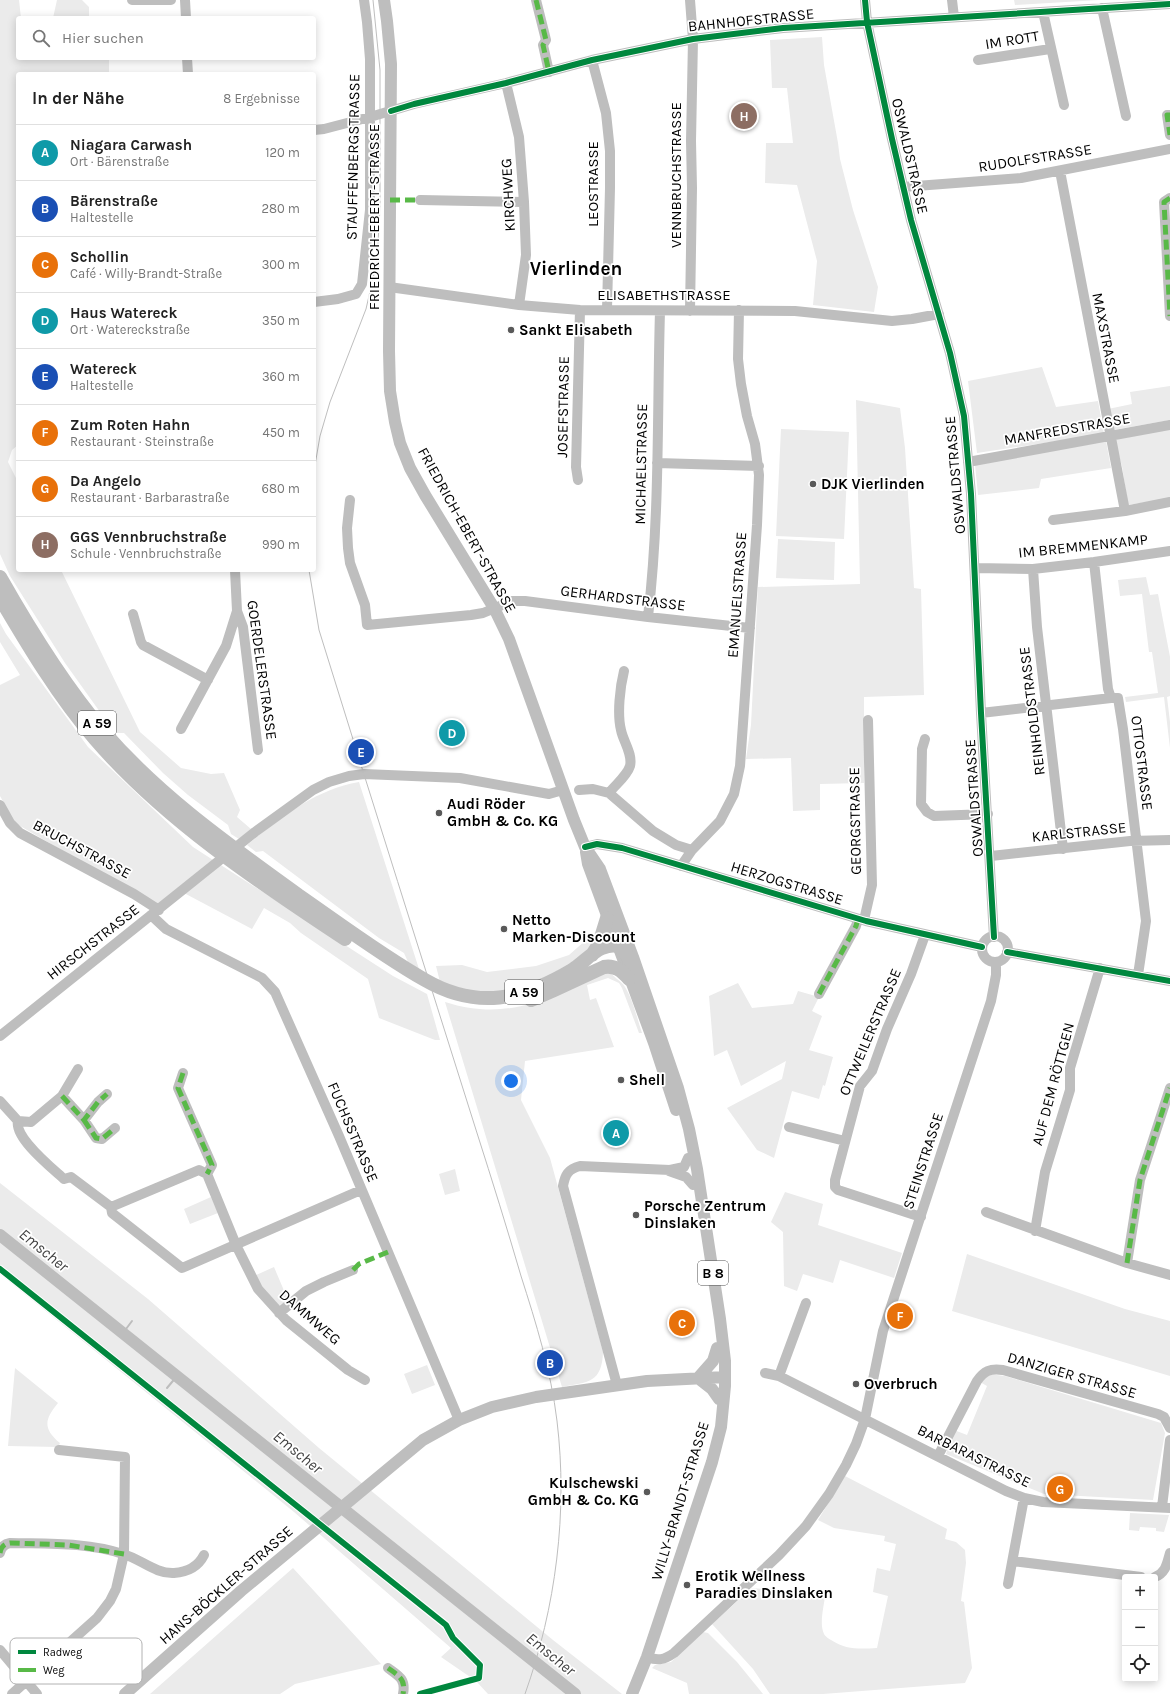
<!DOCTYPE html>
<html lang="de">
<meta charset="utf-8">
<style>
:root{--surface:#fff;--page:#f6f6f6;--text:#222;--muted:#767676;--line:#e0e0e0;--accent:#595959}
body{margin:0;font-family:Karla,sans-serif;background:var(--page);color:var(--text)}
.controls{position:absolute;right:12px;bottom:12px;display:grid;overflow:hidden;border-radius:4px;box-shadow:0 2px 10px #0003}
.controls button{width:36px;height:36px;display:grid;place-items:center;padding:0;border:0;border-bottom:1px solid var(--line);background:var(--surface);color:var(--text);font:20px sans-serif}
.you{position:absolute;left:511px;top:1081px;width:14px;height:14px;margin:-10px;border:3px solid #fff;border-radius:50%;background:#1a73e8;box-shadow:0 0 0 6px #1a73e833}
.badge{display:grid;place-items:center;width:26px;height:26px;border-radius:50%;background:var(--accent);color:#fff;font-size:13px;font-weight:700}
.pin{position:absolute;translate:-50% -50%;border:2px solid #fff;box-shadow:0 1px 4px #0006}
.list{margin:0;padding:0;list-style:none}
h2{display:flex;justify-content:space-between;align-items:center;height:52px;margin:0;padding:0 16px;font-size:17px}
h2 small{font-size:13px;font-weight:400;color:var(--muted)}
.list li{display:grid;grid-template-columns:26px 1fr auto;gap:12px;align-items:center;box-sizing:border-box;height:56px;padding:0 16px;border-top:1px solid var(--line)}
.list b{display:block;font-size:15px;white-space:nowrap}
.list p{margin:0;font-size:13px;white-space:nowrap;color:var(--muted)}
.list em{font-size:13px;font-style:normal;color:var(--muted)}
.icon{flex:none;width:22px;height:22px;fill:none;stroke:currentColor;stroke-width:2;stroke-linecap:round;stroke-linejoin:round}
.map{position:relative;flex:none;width:1170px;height:1694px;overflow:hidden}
.search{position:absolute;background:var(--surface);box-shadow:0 2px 10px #0003;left:16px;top:16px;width:300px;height:44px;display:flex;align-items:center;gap:10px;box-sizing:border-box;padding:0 14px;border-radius:4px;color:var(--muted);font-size:15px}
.panel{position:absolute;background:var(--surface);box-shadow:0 2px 10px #0003;left:16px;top:72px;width:300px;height:500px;border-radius:4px}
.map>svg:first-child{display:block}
.green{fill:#ebebeb}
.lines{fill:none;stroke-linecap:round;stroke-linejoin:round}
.stream{stroke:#bdbdbd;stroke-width:2}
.river{stroke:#bdbdbd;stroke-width:12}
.minor{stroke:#bebebe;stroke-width:10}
.major{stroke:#bebebe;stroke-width:12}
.highway{stroke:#bebebe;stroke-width:14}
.tram{stroke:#bebebe;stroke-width:1}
.quiet{stroke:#58b947;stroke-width:5;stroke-dasharray:10 5;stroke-linecap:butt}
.cycleway-casing{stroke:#fff;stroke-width:8}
.cycleway{stroke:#00873e;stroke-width:6}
.poi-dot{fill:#595959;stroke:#fff;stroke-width:1.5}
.labels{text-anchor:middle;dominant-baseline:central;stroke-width:3.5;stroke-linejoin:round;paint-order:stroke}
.shield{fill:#fff;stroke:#4c4c4c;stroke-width:1}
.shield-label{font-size:14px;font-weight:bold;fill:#000}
.street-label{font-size:15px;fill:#000;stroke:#fff}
.poi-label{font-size:15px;font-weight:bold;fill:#000;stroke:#fff;text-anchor:start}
.water-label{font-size:16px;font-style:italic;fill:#424242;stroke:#fff}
.district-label{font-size:19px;font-weight:bold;fill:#000;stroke:#fff}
.key{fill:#fff;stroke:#b2b2b2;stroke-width:1}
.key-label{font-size:11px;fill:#000}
</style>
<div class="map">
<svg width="1170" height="1694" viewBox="0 0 1170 1694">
<rect width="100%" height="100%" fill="#fff"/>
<path class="green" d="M 0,0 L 19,0 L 21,18 L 18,18 L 18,58 L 109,58 L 109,73 L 18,74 L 18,445 L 12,450 L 8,462 L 18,482 L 18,570 L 61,570 L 140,732 L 181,768 L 211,774 L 224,773 L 240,810 L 237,817 L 251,829 L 239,839 L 231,834 L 228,825 L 188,795 L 163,773 L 124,733 L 115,733 L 65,663 L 10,576 L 0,554 Z
M 57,0 L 82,0 L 89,7 L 89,18 L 53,18 Z
M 1014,0 L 1099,0 L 1015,5 Z
M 822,37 L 824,65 L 838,143 L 840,159 L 853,210 L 878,287 L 874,312 L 813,305 L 817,261 L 797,185 L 765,183 L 766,143 L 793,143 L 787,88 L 772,88 L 770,40 Z
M 1042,367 L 1056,407 L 1098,401 L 1104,434 L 977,453 L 968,381 Z
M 1170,386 L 1170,420 L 1113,430 L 1108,409 L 1132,404 L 1130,392 Z
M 856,400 L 900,408 L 905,448 L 914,588 L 921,589 L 924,695 L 864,697 L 864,783 L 820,784 L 820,810 L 793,811 L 791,758 L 746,759 L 751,725 L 758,587 L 860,584 Z
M 781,429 L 849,432 L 844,539 L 776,536 Z
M 1170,429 L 1170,498 L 1128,505 L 1122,466 L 1114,440 Z
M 1106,441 L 1111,468 L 1041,479 L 1039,488 L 978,495 L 975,465 Z
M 778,539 L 835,542 L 834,580 L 776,578 Z
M 1146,577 L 1150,595 L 1158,594 L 1170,657 L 1170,696 L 1167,697 L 1170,722 L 1170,748 L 1164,697 L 1126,702 L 1125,697 L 1158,693 L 1152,652 L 1149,652 L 1142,594 L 1120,596 L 1118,580 Z
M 0,623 L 6,634 L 88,747 L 193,847 L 393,976 L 427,994 L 440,1040 L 435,1040 L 379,1018 L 368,979 L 301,933 L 290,923 L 264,908 L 252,929 L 184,893 L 163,909 L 15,823 L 0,796 L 0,685 L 20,675 L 0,642 Z
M 359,782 L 419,969 L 408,962 L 404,953 L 379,938 L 263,851 L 256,852 L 247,845 C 282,817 314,790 359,782 Z
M 594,933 L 598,938 L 592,950 L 533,985 L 477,995 L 440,982 L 436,966 L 462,965 L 487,972 L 536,966 L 569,955 Z
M 610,971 C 612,977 621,980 625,987 C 633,1000 637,1018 642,1033 L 639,1033 L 622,988 L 619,983 L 608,978 L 587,985 L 590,1000 L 596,998 L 614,1047 L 525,1061 L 521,1100 L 550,1158 L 603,1352 C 602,1383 588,1382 562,1387 L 445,1002 C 511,1023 551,996 610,971 Z
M 738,983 L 752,1008 L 793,1004 L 798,991 L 819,997 L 812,1011 L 822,1016 L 809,1050 L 833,1057 L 825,1086 L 823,1085 L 819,1099 L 792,1091 L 774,1158 L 757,1150 L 727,1108 L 782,1079 L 786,1061 L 741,1086 L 727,1050 L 714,1056 L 709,996 Z
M 455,1169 L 460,1191 L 445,1195 L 439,1174 Z
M 0,1183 L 148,1299 L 319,1448 L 553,1640 L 622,1694 L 488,1694 L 476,1681 L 441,1657 L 451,1648 L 294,1512 L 0,1274 Z
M 785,1192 L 823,1204 L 818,1225 L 902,1253 L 894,1278 L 840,1260 L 833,1283 L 803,1274 L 797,1291 L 784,1286 L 783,1232 L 771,1222 Z
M 211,1197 L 218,1213 L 190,1224 L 184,1209 Z
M 967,1254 L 1125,1309 L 1170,1321 L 1170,1376 L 952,1311 Z
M 274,1267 L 288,1300 L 281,1306 L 274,1304 L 254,1276 Z
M 427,1365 L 435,1385 L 412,1394 L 404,1374 Z
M 15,1368 L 58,1403 C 45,1419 42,1428 60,1443 L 58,1447 L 8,1446 Z
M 988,1374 L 1005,1376 L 1161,1423 L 1165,1433 L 1153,1500 L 1044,1494 L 946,1454 L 954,1430 L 967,1435 L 987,1386 L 980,1382 Z
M 845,1476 L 947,1529 L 945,1539 L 956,1542 L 965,1550 L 966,1563 L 961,1601 L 964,1602 L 972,1668 L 965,1683 L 823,1694 L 770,1694 L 753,1669 L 712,1624 L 752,1588 L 820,1593 L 825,1596 C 824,1606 819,1624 824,1634 C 825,1636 829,1639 831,1640 C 846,1650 860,1649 877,1648 L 888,1596 L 873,1592 L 876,1572 L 877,1568 L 890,1571 L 896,1544 L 884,1541 L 885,1536 L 834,1528 L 818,1520 Z
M 1130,1513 L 1169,1515 L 1164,1532 L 1156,1531 L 1156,1528 L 1140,1527 L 1139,1531 L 1129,1530 Z
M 293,1568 L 381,1664 L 295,1684 L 280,1694 L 150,1694 Z
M 703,1632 L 708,1633 L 737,1662 L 763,1694 L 689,1694 L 687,1683 L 652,1668 L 655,1665 L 671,1662 Z"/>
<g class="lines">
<path class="stream" d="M 123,1333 L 132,1321
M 167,1388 L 177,1376"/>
<path class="river" d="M 0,1235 L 575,1694"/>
<path class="minor" d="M 132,0 L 171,0
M 185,0 L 186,18
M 536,0 L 546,40 L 543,45 L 549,72
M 865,0 L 867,22 L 892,139 L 911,220 L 950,353 L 964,416 L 971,494 L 981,713 L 994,937
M 952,0 L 954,17
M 1102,8 L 1126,116
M 1043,12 L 1064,105
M 187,58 L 188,74
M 592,60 L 606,113 L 610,151 L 610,188 L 607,310
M 978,60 L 1050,49
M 506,83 L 519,137 L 524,202 L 526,255 L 519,305
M 1170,115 L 1167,115 L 1170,135
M 314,130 L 324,129 L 370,117 L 414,104 L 506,83 L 592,60 L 693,39 L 783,28 L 1170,4
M 1060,171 L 1125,511
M 903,187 L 1021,178 L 1170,149
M 1170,198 L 1164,202 L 1170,316
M 420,200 L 524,202
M 389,287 L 519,305 L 580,310 L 795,311 L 892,321 L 912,319 L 939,314
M 314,302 L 338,299 L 356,294 L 362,284 L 370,210 L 370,59 L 367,22 L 364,0
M 690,311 L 692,188 L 691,141 L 693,39 L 690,0
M 968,462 L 1170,425
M 657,463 L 759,466
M 578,480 L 576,467 L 580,310
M 350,500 L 347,528 L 348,548 L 350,563 L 365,605 L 367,625 L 471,615 L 483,613 L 512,601 L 525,601 L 648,617 L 750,628
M 1053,520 L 1125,511 L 1170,502
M 1094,562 L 1108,689 L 1111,698 L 1118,698 L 1123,729 L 1146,921 L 1138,975
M 975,568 L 1033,569 L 1094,562 L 1170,551
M 1033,569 L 1037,627 L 1063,849
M 235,570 L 237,611 L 243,627 L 258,750
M 133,614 L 141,642 L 143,645 L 208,680
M 648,617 C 660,516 657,413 660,311
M 981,713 L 1111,698
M 181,729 L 226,646 L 237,611
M 925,739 L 922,749 L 921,804 L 927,812 L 934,816 L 988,814
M 579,790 L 593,789 L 609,793 L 653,831 L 676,845 L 692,850
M 609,793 C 615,785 627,776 630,766 C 633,754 623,741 621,730 C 617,714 620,687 624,671
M 0,805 L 10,823 L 20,833 L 134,894 L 159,910
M 585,847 L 597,844 L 622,848 L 866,921 L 982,947
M 991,856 L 1130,841 L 1170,840
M 681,866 L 692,850 L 720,821 L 734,794 L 740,766 L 757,525 L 759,475 L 755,444 L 747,416 L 741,384 L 738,359 L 739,310
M 151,915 L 166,929 L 262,978 L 275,992 L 339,1136 L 459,1420
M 864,920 L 872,885 L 868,720
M982 949a13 13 0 1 1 26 0a13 13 0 1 1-26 0Z
M 1007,952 L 1170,981
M 819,994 L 856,926 L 858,919
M 0,1036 L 255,832 L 313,790 L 329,782 L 349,776 L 364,774 L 460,778 L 549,794 L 563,790
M 183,1073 L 178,1088 L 212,1165 L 207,1174
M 62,1096 L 84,1120 L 98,1102 L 107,1094
M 0,1101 L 18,1121 L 31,1122 L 62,1096 L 78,1069
M 84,1120 L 96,1138 L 102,1139 L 115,1128
M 18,1121 C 14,1138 52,1168 64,1179 L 71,1177 L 111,1207 L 112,1213 L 182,1268 L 361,1190
M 789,1127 L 845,1141
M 669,1171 L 686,1177 L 693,1185
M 111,1207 L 199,1170 L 207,1174 L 236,1245 L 258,1289 L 286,1320 L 348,1370 L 365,1380
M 986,1212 L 1127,1263 L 1170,1275
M 921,1217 L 838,1190 L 835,1187 L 835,1180 L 860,1086 L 872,1071 L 887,1029 L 911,974 L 925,935
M 1035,1231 L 1045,1172 L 1070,1090 L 1070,1068 L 1100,968
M 1127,1263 L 1140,1180 L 1170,1088
M 279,1313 L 306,1291 L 324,1282 L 353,1270
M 765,1373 L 779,1376 L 1006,1491 L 1024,1498 L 1043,1502 L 1170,1508
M 779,1376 L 806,1303
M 617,1385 L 563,1186 C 565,1175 568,1169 580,1166 L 670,1170 L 684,1167 L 688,1158
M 938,1456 L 977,1381 C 984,1371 990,1368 1003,1370 L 1158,1414 L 1164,1417 L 1170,1428
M 1162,1507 L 1170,1440
M 0,1553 C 1,1547 4,1544 10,1543 C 47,1544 87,1542 123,1554 C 141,1559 155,1574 174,1573 C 188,1572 198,1567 204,1555
M 1013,1561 L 1141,1577
M 1155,1577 C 1166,1573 1167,1563 1170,1553
M 1008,1584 L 1024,1498
M 0,1650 L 37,1694
M 647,1657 C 658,1661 664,1660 674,1653 L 779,1555 L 806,1526 L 829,1494 L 846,1465 L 856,1444 L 865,1419 L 883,1331 L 991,1001 L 996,975 L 996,962
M 388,1668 C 399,1676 406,1679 403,1694
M 12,1694 L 97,1618 L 110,1601 L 116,1589 L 124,1554 L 125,1457 L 59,1450"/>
<path class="major" d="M 384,0 L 387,21 L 391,64 L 389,351 L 390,391 L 395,422 L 400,443 L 410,468 L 425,495 L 494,608 L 509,639 L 574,820 L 585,847 L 600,869 L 633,957 L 678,1088 L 689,1129 L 697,1169 L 720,1319 L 725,1361 L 725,1386 L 721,1427 L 712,1462 L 647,1657 L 632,1694
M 586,852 L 588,864 L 654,1043 L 676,1110
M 698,1378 L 713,1361 L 717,1348
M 698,1378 L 712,1389 L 719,1399
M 125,1694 L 241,1591 L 423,1440 L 459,1420 L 492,1407 L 536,1397 L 647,1381 L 725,1377"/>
<path class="highway" d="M 0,577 C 30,630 63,684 103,731 C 159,796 229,845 298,895 C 340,924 381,955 425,980 C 477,1010 522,1000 572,970 C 582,964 591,953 602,948 C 615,943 623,945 628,958
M 0,598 C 29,647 58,696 95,739 C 164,819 257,881 345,939
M 592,955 L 599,944 L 607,918
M 531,1000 L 554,990 L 604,967 C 615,965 622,971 629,979"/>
<path class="tram" d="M 314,471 L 320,436 L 330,402 L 366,309 L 377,261 L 380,208 L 380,70 L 373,0
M 309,570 L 319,630 C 371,798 424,965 477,1133 C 492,1180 507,1228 521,1276 C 536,1323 551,1371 557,1421 C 568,1512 556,1607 525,1694"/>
<path class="quiet" d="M 536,0 L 546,40 L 543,45 L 549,72
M 1170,115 L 1167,115 L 1170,135
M 1170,198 L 1164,202 L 1170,316
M 390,200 L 420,200
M 819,994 L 856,926 L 858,919
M 183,1073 L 178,1088 L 212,1165 L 207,1174
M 62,1096 L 84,1120 L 98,1102 L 107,1094
M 84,1120 L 96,1138 L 102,1139 L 115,1128
M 1127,1263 L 1140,1180 L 1170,1088
M 353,1270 L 359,1264 L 388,1252
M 0,1553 C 1,1547 4,1544 10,1543 L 68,1545 L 124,1554
M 388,1668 C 399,1676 406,1679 403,1694"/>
<defs>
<path id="cycleway" d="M 865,0 L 867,22 L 892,139 L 911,220 L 950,353 L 964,416 L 971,494 L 981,713 L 994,937
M 391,111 L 414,104 L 506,83 L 592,60 L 693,39 L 783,28 L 1170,4
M 585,847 L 597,844 L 622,848 L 866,921 L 982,947
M 1007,952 L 1170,981
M 0,1269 L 446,1625 L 453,1638 L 480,1665 L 479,1678 L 420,1694"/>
</defs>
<use href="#cycleway" class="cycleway-casing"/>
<use href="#cycleway" class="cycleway"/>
</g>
<g class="poi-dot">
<circle cx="511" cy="330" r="4"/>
<circle cx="813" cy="484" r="4"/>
<circle cx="439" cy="813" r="4"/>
<circle cx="504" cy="929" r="4"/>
<circle cx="621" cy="1080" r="4"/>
<circle cx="636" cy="1215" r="4"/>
<circle cx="856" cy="1384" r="4"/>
<circle cx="647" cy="1492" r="4"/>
<circle cx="687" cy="1585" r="4"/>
</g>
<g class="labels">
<g class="shield">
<rect x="78" y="711" width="38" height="24" rx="3"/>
<rect x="505" y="980" width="38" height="24" rx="3"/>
<rect x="698" y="1261" width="30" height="24" rx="3"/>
</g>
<g class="shield-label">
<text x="97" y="723">A 59</text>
<text x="524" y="992">A 59</text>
<text x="713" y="1273">B 8</text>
</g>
<g class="street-label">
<text transform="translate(751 20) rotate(-6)">BAHNHOFSTRASSE</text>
<text transform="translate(1012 40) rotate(-9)">IM ROTT</text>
<text transform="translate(910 156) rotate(77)">OSWALDSTRASSE</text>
<text transform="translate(353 157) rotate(-89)">STAUFFENBERGSTRASSE</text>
<text transform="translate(1035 158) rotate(-9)">RUDOLFSTRASSE</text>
<text transform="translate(676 175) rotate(-90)">VENNBRUCHSTRASSE</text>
<text transform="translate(593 184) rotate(-90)">LEOSTRASSE</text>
<text transform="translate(508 195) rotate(-93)">KIRCHWEG</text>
<text transform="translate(374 217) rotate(-90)">FRIEDRICH-EBERT-STRASSE</text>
<text x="664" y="295">ELISABETHSTRASSE</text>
<text transform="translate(1106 338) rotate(79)">MAXSTRASSE</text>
<text transform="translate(563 407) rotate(-89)">JOSEFSTRASSE</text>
<text transform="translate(1067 429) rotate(-10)">MANFREDSTRASSE</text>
<text transform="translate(641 464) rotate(-89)">MICHAELSTRASSE</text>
<text transform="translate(955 475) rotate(-95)">OSWALDSTRASSE</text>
<text transform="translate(467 530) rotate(61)">FRIEDRICH-EBERT-STRASSE</text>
<text transform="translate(1083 546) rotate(-6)">IM BREMMENKAMP</text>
<text transform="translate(737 595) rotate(-86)">EMANUELSTRASSE</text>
<text transform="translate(623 598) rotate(7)">GERHARDSTRASSE</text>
<text transform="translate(262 670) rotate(82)">GOERDELERSTRASSE</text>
<text transform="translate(1032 711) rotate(-97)">REINHOLDSTRASSE</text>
<text transform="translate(1142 763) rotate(83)">OTTOSTRASSE</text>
<text transform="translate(974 798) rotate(-94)">OSWALDSTRASSE</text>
<text transform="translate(855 821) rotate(-91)">GEORGSTRASSE</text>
<text transform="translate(1079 832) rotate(-6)">KARLSTRASSE</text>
<text transform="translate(82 849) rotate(28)">BRUCHSTRASSE</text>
<text transform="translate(787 883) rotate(17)">HERZOGSTRASSE</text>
<text transform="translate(93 942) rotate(-38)">HIRSCHSTRASSE</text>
<text transform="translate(870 1032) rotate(-67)">OTTWEILERSTRASSE</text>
<text transform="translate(1053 1084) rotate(-75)">AUF DEM RÖTTGEN</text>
<text transform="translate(353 1132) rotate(67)">FUCHSSTRASSE</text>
<text transform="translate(923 1161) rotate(-72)">STEINSTRASSE</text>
<text transform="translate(310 1317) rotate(41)">DAMMWEG</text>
<text transform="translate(1072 1375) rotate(16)">DANZIGER STRASSE</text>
<text transform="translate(974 1456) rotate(26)">BARBARASTRASSE</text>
<text transform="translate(680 1501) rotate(-73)">WILLY-BRANDT-STRASSE</text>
<text transform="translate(226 1585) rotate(-41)">HANS-BÖCKLER-STRASSE</text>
</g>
<g class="poi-label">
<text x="519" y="330">Sankt Elisabeth</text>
<text x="821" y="484">DJK Vierlinden</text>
<text x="447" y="804">Audi Röder<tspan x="447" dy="17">GmbH &amp; Co. KG</tspan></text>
<text x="512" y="920">Netto<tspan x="512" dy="17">Marken-Discount</tspan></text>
<text x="629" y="1080">Shell</text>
<text x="644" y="1206">Porsche Zentrum<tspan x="644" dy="17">Dinslaken</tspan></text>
<text x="864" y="1384">Overbruch</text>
<text x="639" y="1483" text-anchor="end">Kulschewski<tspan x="639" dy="17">GmbH &amp; Co. KG</tspan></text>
<text x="695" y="1576">Erotik Wellness<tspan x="695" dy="17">Paradies Dinslaken</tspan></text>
</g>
<g class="water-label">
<text transform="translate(44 1250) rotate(39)">Emscher</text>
<text transform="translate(298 1452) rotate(39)">Emscher</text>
<text transform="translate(551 1654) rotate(39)">Emscher</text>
</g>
<g class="district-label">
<text x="576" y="269">Vierlinden</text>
</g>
</g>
<rect x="10" y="1638" width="132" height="46" rx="6" class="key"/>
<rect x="18" y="1650" width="18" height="4" fill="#00873e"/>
<rect x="18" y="1668" width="18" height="4" fill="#58b947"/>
<g class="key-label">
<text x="43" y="1656">Radweg</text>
<text x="43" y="1674">Weg</text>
</g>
</svg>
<div class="controls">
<button>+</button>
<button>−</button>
<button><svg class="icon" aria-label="locate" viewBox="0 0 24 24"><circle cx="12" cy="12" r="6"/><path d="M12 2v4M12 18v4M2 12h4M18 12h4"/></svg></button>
</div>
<div class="you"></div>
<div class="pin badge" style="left:616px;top:1133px;background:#0f9aa8">A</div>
<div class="pin badge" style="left:550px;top:1363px;background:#1a4fb4">B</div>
<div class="pin badge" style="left:682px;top:1323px;background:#e8710a">C</div>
<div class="pin badge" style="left:452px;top:733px;background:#0f9aa8">D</div>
<div class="pin badge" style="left:361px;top:752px;background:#1a4fb4">E</div>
<div class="pin badge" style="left:900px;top:1316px;background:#e8710a">F</div>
<div class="pin badge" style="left:1060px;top:1489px;background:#e8710a">G</div>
<div class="pin badge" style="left:744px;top:116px;background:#8d6e63">H</div>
<div class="search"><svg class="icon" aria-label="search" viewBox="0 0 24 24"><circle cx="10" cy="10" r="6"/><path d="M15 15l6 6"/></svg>Hier suchen</div>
<section class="panel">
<h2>In der Nähe<small>8 Ergebnisse</small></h2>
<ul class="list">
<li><span class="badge" style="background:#0f9aa8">A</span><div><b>Niagara Carwash</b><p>Ort · Bärenstraße</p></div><em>120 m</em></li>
<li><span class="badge" style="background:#1a4fb4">B</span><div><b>Bärenstraße</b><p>Haltestelle</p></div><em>280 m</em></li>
<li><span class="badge" style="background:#e8710a">C</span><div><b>Schollin</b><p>Café · Willy-Brandt-Straße</p></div><em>300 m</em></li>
<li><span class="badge" style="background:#0f9aa8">D</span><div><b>Haus Watereck</b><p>Ort · Watereckstraße</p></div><em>350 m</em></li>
<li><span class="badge" style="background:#1a4fb4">E</span><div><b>Watereck</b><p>Haltestelle</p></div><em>360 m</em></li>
<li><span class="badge" style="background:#e8710a">F</span><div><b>Zum Roten Hahn</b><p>Restaurant · Steinstraße</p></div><em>450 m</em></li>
<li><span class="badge" style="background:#e8710a">G</span><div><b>Da Angelo</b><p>Restaurant · Barbarastraße</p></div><em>680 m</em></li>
<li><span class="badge" style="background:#8d6e63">H</span><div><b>GGS Vennbruchstraße</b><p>Schule · Vennbruchstraße</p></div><em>990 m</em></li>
</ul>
</section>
</div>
